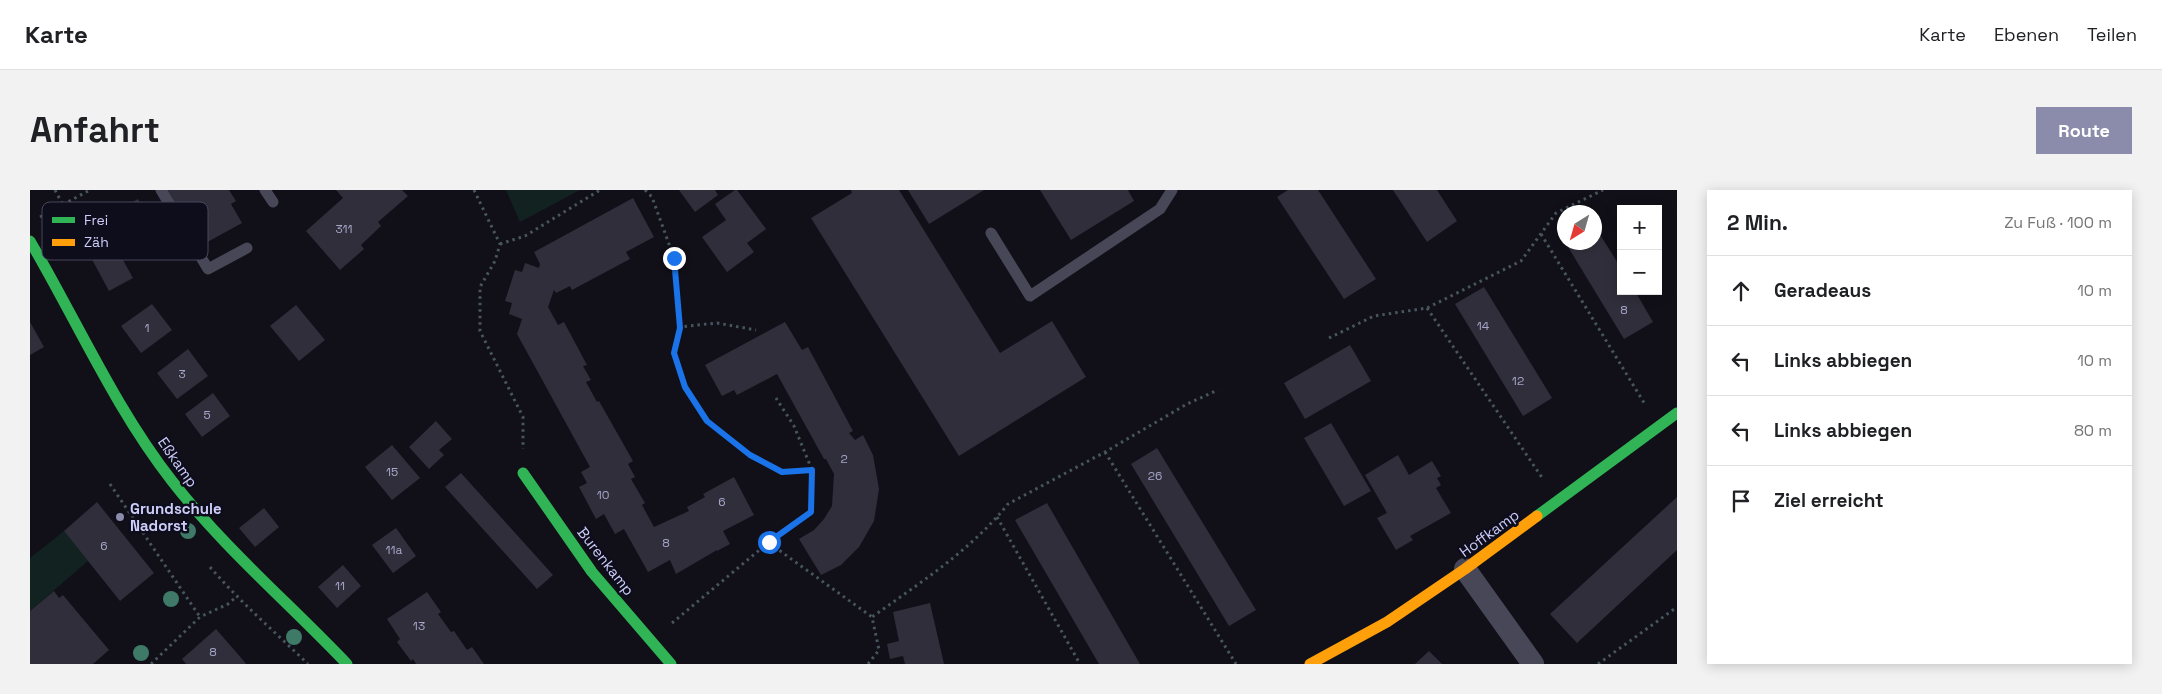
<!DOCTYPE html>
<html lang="de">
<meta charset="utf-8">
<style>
:root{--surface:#fff;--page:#f2f2f2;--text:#202124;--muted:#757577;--line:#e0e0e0;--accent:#8b8bab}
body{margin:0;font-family:"Space Grotesk",sans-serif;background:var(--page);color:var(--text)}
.controls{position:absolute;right:15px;top:15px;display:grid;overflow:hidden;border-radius:0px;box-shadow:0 2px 12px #0003}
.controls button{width:45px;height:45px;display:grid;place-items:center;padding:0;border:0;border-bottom:1px solid var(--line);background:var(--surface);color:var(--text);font:25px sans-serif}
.compass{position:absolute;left:1527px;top:15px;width:45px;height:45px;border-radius:50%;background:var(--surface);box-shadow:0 2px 12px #0003;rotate:217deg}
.stop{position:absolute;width:15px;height:15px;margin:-11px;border:4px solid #1a73e8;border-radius:50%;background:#fff}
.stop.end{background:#1a73e8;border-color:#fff;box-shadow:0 1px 5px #0008}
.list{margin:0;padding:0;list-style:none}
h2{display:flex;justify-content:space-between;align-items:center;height:65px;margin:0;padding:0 20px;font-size:21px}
h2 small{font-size:16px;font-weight:400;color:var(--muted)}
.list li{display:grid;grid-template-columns:32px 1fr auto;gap:15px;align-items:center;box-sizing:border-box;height:70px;padding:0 20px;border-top:1px solid var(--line)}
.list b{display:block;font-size:19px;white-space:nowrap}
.list em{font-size:16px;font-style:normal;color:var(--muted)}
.icon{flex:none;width:28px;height:28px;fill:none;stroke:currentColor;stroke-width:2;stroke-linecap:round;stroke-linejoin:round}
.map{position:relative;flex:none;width:1647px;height:474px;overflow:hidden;border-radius:0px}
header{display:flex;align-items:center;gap:30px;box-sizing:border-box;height:70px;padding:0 25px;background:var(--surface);border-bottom:1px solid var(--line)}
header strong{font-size:24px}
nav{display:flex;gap:28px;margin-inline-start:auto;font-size:18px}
.intro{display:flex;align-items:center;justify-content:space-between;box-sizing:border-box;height:120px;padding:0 30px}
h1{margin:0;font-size:35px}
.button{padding:12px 22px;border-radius:0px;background:var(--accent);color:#fff;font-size:18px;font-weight:700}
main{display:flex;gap:30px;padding:0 30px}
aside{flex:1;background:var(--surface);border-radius:0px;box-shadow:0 2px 12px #0003}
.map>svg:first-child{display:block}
.green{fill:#112221}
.building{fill:#2f2e3a}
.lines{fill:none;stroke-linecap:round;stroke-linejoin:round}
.path{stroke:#47555e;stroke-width:3;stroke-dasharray:2.5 4;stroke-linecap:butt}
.lane{stroke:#474758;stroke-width:11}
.street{stroke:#474758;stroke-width:22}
.fast{stroke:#30b455;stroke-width:11}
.slow{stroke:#ff9f0a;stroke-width:11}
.tree{fill:#3e7a67}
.route{stroke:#1a73e8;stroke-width:6}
.poi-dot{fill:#8b8bab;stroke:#0e0d1b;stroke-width:2}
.labels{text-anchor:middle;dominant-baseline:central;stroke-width:5;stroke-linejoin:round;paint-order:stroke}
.number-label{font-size:12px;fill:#a6a5ca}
.street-label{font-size:15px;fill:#cdcdfa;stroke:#0e0d1b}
.poi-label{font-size:15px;font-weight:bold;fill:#cdcdfa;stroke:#0e0d1b;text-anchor:start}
.key{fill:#0e0d1b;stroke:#47475e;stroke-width:1}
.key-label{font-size:14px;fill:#cdcdfa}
</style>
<header>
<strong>Karte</strong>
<nav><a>Karte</a><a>Ebenen</a><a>Teilen</a></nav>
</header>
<div class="intro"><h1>Anfahrt</h1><a class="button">Route</a></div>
<main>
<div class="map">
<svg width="1647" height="474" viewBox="0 0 1647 474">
<rect width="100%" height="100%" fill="#111018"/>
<path class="green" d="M 476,0 L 550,0 L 490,32 Z
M 34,341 L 58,371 L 0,421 L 0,368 Z"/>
<path class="building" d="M 134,0 L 199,0 L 206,11 L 201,14 L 212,33 L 172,55 L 162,36 L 157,39 Z
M 306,0 L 372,0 L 378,6 L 348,32 L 351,36 L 331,55 L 334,59 L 310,80 L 276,41 L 313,8 Z
M 649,0 L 685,0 L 688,5 L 665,22 Z
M 705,0 L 707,0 L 736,39 L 717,53 L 724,62 L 697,82 L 672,47 L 696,30 L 685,14 Z
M 821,0 L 869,0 L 970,163 L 1022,131 L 1056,187 L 929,266 L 781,28 L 822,3 Z
M 878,0 L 954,0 L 899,34 Z
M 1010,0 L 1098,0 L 1104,11 L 1041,50 Z
M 1258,0 L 1288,0 L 1346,89 L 1314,109 L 1247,7 Z
M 1363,0 L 1407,0 L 1427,31 L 1397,52 Z
M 603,8 L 624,47 L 596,62 L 600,69 L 542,100 L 540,96 L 526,103 L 524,100 L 518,117 L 528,135 L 534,132 L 557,175 L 553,176 L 561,190 L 556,192 L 567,212 L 569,211 L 603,271 L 598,274 L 605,287 L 601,289 L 615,313 L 612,315 L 624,337 L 659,321 L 657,317 L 675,307 L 673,304 L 704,287 L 724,325 L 693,341 L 700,354 L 687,361 L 687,360 L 646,384 L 640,370 L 618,382 L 594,339 L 585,344 L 574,324 L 566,329 L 549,297 L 557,293 L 551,282 L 560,277 L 487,144 L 492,129 L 479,124 L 482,113 L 475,111 L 485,80 L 492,82 L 495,73 L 509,78 L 510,74 L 504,62 Z
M 108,9 L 126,41 L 88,61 L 103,88 L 79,101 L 50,47 L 61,42 L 58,35 L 66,31 L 62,24 L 74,18 L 78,25 Z
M 1534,33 L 1534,51 L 1526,38 Z
M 1564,35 L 1591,78 L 1591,101 L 1605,101 L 1623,132 L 1594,149 L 1535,52 L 1564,52 Z
M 1454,97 L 1522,208 L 1493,226 L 1425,114 Z
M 122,114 L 142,140 L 111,163 L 91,136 Z
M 266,115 L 295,150 L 269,171 L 240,136 Z
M 0,132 L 14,157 L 0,165 Z
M 755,132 L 772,160 L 778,157 L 823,241 L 819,243 L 825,250 L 833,245 L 843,265 L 849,299 L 844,331 L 829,357 L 811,375 L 791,385 L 769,349 L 784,340 L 794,329 L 802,316 L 804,284 L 796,269 L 794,269 L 747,184 L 707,205 L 704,200 L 692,206 L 675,175 Z
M 1320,155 L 1341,191 L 1275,229 L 1254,193 Z
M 158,159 L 178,186 L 147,209 L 127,183 Z
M 183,203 L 200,226 L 172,247 L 155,224 Z
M 406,231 L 422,249 L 409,260 L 414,265 L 399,279 L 379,257 Z
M 1301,233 L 1341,301 L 1314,316 L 1274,248 Z
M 362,255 L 390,288 L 362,310 L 335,277 Z
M 1127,258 L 1226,420 L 1199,436 L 1101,274 Z
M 1368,265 L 1379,285 L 1402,271 L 1411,286 L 1407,288 L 1411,295 L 1406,298 L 1421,323 L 1380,346 L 1383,350 L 1366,360 L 1347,328 L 1357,323 L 1335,285 Z
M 431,283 L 523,385 L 507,399 L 415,297 Z
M 1647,307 L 1647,360 L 1547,453 L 1520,424 Z
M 67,312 L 124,383 L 90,411 L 34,341 Z
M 1017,313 L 1110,474 L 1069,474 L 985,330 Z
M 234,318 L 249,337 L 225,357 L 209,338 Z
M 366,338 L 386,366 L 363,383 L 342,355 Z
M 313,375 L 331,396 L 307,418 L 288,397 Z
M 24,401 L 29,408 L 33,405 L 79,460 L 63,474 L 0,474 L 0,421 Z
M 397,402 L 411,422 L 408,424 L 421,442 L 424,441 L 437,460 L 442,457 L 454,474 L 386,474 L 383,469 L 381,471 L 367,452 L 370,449 L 357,429 Z
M 900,413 L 914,474 L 875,474 L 873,466 L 860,469 L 857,454 L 869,451 L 863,422 Z
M 186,439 L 213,470 L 216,474 L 156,474 L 152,469 Z
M 1399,461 L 1412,474 L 1385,474 Z"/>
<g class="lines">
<path class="path" d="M 25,0 L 33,15
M 444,0 L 470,54 L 465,71 L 450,97 L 450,141 L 493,227 L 493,259
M 615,0 L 622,7 L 644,68 L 649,137 L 687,133 L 726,140
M 20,22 L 29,45
M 10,27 L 60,0
M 1511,44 L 1616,216
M 470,54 L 495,46 L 570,0
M 1397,118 L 1513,289
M 649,137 L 643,163 L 655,197 L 677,231 L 720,265 L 752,282 L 782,280
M 1299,148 L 1344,126 L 1397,118 L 1491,71 L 1526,23 L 1573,0
M 1075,262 L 1206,474
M 80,294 L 170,427
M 967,327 L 1050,474
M 739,353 L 842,427
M 180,377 C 210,412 245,442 278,474
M 642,433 L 739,352 L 781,323 L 782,280 L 764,236 L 746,208
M 121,474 L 170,427 L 198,414 L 206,407
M 838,474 L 849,460 L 842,427 C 891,392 940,361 978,314 L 1075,262 L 1157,214 L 1188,200
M 1568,474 L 1647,417"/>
<path class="lane" d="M 131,0 L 178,79 L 217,58
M 235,0 L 243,12
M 961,43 L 1000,106 L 1130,19 L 1142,0"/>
<path class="street" d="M 1435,379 L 1503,474"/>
<path class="fast" d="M 0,51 C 47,131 85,218 142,291 C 194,358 259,413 317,474
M 493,283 L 562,382 L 641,474
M 1507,326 L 1647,223"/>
<path class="slow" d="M 1280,474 L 1357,432 L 1435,379 L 1507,326"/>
</g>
<g class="tree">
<circle cx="158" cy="341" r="8"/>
<circle cx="141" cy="409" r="8"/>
<circle cx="264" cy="447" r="8"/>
<circle cx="111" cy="463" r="8"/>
</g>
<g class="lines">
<path class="route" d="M 644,68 L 650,138 L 644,163 L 655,197 L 677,231 L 720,265 L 752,282 L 782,280 L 781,322 L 739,352"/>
</g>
<circle class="poi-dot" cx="90" cy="327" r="5"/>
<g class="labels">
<g class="number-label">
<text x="314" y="39">311</text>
<text x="1594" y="120">8</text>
<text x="1453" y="136">14</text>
<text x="117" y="138">1</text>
<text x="152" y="184">3</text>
<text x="1488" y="191">12</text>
<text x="177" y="225">5</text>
<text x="814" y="269">2</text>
<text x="362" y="282">15</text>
<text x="1125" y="286">26</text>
<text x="573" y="305">10</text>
<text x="692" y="312">6</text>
<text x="636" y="353">8</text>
<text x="74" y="356">6</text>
<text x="364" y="360">11a</text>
<text x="310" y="396">11</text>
<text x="389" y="436">13</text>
<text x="183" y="462">8</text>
</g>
<g class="street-label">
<text transform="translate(148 272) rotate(55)">Eßkamp</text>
<text transform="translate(1459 343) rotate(-36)">Hoffkamp</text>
<text transform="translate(576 371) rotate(52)">Burenkamp</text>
</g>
<g class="poi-label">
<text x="100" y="318">Grundschule<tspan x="100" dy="17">Nadorst</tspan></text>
</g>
</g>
<rect x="12" y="12" width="166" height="58" rx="8" class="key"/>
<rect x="22" y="27" width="23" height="6" fill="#30b455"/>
<rect x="22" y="49" width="23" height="7" fill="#ff9f0a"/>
<g class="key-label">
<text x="54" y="35">Frei</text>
<text x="54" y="57">Zäh</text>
</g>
</svg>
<div class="controls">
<button>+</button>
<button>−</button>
</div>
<svg class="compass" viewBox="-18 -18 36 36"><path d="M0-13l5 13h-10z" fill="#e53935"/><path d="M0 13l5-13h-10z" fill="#757577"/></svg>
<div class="stop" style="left:739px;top:352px"></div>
<div class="stop end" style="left:644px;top:68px"></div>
</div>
<aside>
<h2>2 Min.<small>Zu Fuß · 100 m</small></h2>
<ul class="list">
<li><svg class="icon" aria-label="ahead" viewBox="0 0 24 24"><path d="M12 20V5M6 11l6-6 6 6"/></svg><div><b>Geradeaus</b></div><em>10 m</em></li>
<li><svg class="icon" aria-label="left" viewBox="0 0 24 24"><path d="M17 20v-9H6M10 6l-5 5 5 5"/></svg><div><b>Links abbiegen</b></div><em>10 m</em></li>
<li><svg class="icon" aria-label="left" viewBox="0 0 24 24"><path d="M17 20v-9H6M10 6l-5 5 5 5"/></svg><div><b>Links abbiegen</b></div><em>80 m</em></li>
<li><svg class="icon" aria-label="arrive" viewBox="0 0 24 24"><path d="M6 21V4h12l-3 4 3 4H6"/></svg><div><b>Ziel erreicht</b></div></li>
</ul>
</aside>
</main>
